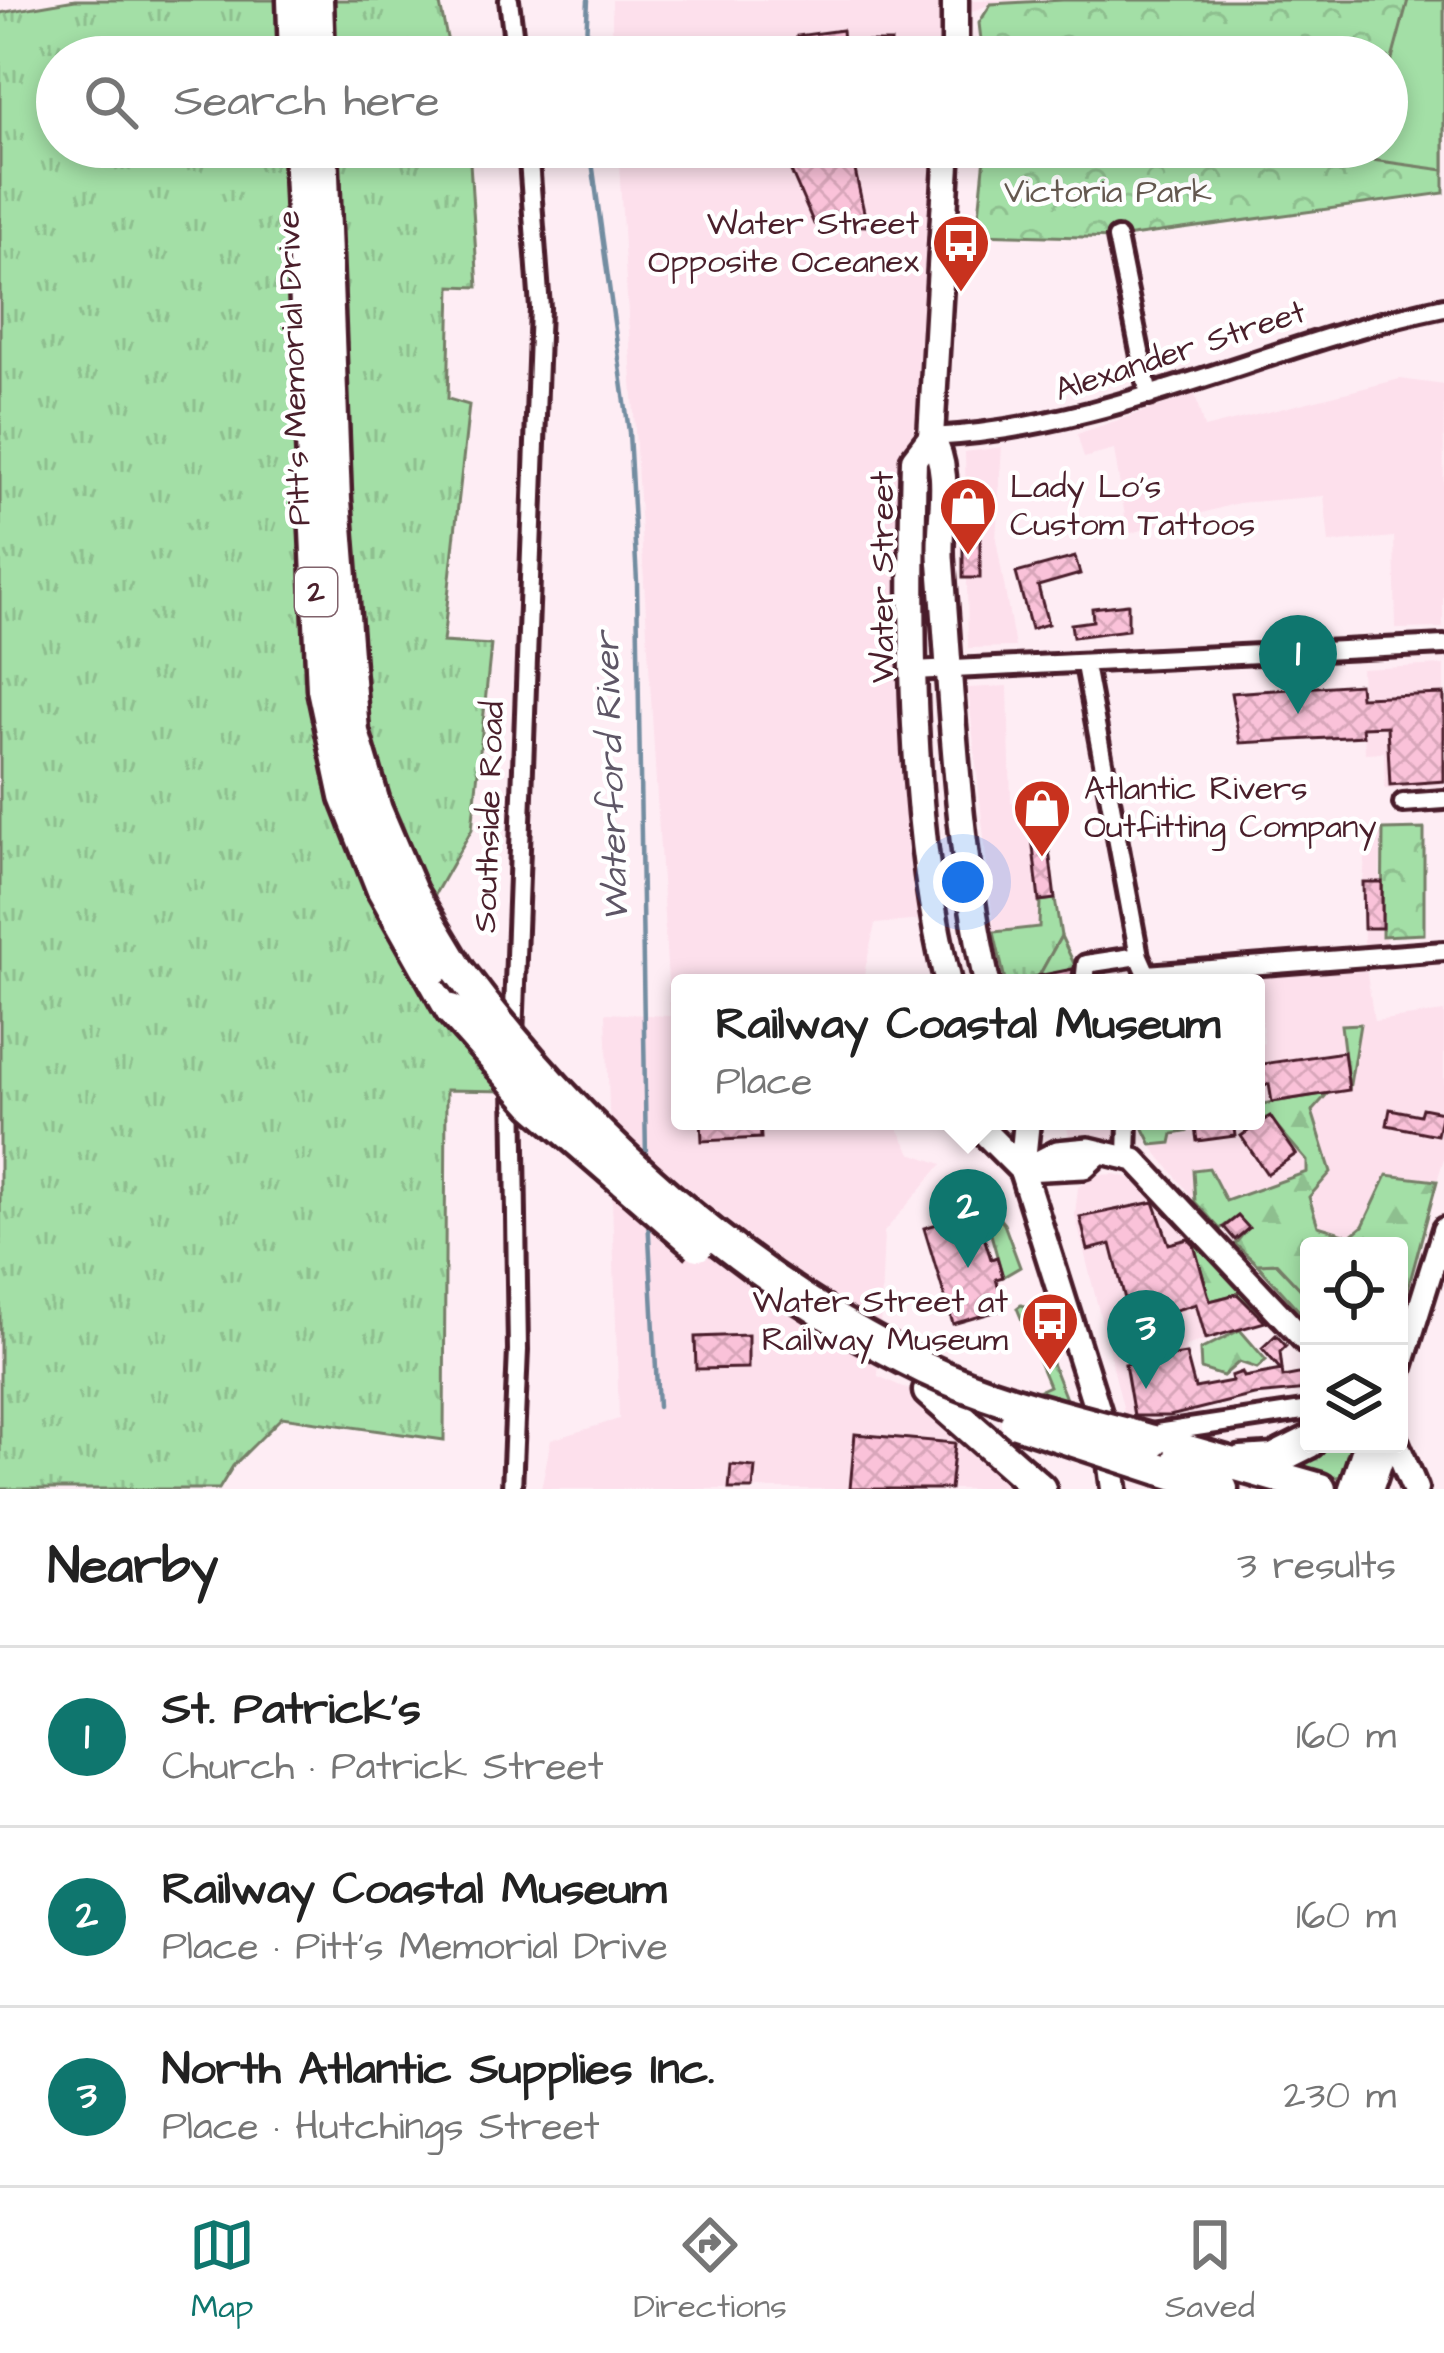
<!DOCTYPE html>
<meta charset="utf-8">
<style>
:root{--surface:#fff;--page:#f6f6f6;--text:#222;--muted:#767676;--line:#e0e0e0;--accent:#0f766e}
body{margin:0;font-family:"Architects Daughter",sans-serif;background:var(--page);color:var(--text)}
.controls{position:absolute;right:36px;bottom:36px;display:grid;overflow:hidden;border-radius:12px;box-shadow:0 6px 18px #0003}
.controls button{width:108px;height:108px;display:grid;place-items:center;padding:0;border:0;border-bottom:3px solid var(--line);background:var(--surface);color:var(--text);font:60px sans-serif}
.you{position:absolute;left:963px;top:882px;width:42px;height:42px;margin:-30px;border:9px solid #fff;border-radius:50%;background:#1a73e8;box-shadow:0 0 0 18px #1a73e833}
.badge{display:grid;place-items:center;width:78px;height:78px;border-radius:50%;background:var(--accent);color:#fff;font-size:39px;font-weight:700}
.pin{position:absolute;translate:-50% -99px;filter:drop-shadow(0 3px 6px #0008)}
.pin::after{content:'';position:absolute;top:63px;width:42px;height:36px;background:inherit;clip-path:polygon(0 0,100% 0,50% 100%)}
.popup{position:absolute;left:671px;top:974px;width:594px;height:156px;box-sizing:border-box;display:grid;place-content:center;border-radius:12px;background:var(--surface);filter:drop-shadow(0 3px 9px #0005);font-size:39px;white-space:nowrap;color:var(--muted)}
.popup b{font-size:45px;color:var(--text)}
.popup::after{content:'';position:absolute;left:50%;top:100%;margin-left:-24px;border:24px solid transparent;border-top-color:var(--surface)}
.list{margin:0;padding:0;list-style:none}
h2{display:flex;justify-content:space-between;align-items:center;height:156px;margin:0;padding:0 48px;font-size:51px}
h2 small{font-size:39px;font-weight:400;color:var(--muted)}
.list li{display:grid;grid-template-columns:78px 1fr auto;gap:36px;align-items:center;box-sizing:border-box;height:180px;padding:0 48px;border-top:3px solid var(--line)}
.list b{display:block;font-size:45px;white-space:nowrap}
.list p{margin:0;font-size:39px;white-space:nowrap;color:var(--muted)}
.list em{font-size:39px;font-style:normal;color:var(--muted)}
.icon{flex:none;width:66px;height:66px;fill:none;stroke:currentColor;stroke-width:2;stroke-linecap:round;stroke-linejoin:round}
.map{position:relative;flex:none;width:1444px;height:1489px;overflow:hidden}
.search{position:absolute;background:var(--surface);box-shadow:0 6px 18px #0003;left:36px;right:36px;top:36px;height:132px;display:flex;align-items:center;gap:30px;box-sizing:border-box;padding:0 42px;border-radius:66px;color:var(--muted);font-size:45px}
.sheet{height:696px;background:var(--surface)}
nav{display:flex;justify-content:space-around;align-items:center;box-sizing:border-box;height:168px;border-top:3px solid var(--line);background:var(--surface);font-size:33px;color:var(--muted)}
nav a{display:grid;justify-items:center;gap:6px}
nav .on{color:var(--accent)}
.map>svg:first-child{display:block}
.built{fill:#fde0ec}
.grass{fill:url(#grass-tufts);stroke:#767f68;stroke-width:3}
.forest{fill:url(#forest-firs);stroke:#767f68;stroke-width:3}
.park{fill:url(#park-crowns);stroke:#767f68;stroke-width:3}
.pitch{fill:#a3dfa6;stroke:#767f68;stroke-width:3}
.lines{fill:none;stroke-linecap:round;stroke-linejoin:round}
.stream{stroke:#738da1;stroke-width:4.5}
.building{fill:url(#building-cross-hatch);stroke:#4a1f2b;stroke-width:3}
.minor-casing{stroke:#4a1f2b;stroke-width:26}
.tertiary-casing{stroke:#4a1f2b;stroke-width:30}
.primary-casing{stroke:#4a1f2b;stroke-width:33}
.motorway-casing{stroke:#4a1f2b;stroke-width:39}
.minor{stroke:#fff;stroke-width:16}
.tertiary{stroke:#fff;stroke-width:21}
.primary{stroke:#fff;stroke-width:24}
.motorway{stroke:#fff;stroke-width:30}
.motorway-bridge-casing{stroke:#4a1f2b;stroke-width:39;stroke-linecap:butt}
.motorway-bridge{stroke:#fff;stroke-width:30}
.labels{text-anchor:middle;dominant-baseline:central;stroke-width:9;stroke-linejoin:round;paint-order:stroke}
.shield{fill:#fff;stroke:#80626b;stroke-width:3}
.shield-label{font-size:30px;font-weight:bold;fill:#4a1f2b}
.park-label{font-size:33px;fill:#655950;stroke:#fff}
.poi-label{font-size:33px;fill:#4a1f2b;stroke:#fff;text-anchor:end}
.street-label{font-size:33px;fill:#4a1f2b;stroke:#fff}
.water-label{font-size:36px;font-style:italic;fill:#5e5666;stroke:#fff}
</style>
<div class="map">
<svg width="1444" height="1489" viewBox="0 0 1444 1489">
<defs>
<pattern id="grass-tufts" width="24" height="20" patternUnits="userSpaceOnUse" patternTransform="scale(3)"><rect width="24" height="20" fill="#a3dfa6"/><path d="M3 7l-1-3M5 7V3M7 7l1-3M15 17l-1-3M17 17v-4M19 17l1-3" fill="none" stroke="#8ebf8f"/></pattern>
<pattern id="forest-firs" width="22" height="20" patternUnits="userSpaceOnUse" patternTransform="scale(3)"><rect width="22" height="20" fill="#a3dfa6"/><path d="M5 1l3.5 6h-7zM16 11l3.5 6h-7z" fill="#8ebf8f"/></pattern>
<pattern id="park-crowns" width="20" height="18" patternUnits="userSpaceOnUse" patternTransform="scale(3)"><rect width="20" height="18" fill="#a3dfa6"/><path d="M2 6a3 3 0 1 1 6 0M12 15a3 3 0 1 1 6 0" fill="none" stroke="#8ebf8f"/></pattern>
<pattern id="building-cross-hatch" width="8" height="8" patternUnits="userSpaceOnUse" patternTransform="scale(3)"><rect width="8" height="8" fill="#fac2d9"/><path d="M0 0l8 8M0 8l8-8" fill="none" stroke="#d8a6ba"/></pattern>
</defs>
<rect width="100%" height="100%" fill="#feedf4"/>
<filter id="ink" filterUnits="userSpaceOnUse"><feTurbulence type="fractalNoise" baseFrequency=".00833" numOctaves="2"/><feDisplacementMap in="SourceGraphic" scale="24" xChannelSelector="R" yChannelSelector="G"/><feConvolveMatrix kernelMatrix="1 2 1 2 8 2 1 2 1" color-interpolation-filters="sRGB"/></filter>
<g filter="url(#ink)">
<path class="built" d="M 612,0 L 1063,0 L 991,4 L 956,18 L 955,57 L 612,57 Z
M 618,147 L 948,147 L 931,437 L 914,459 L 935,919 L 875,924 L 862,983 L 680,983 L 680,1121 L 894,1121 L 911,1153 L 942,1164 L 884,1232 L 878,1376 L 979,1421 L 1030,1489 L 541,1489 L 551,1440 L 619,1419 L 606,1013 L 670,1016 Z
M 1400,379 L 1444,385 L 1443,628 L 1396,629 L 1394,537 L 1329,543 L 1324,496 L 1238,503 L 1128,534 L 1114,450 L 1084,458 L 1077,434 L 1195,394 L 1204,428 Z
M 1002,447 L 996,539 L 1015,647 L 968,648 L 965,452 Z
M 1444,665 L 1444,786 L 1385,789 L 1384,752 L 1365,753 L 1361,669 Z
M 1008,686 L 1011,802 L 1044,801 L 1057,929 L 1076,964 L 1079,983 L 1006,983 L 994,932 L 968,688 Z
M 1372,830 L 1383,830 L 1380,870 L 1386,946 L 1364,947 L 1363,882 L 1367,834 Z
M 1366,967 L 1374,1021 L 1444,1012 L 1444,1158 L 1437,1181 L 1387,1176 L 1363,1227 L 1350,1236 L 1318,1226 L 1307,1172 L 1203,1211 L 1149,1143 L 1140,1121 L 1256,1121 L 1256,1045 L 1264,1043 L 1257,974 Z
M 1065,1121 L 1122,1121 L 1122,1140 L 1070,1139 Z
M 1114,1174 L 1129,1178 L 1158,1201 L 1269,1322 L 1185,1346 L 1199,1413 L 1127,1423 L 1075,1215 L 1078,1187 L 1098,1175 Z"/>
<path class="grass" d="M 75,0 L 439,0 L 451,57 L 57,57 L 57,147 L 469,147 L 478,287 L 451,286 L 448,399 L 469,405 L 443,642 L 491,645 L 472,829 L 435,894 L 424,994 L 507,1091 L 446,1090 L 444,1440 L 282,1417 L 233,1466 L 219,1489 L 0,1489 L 0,13 Z
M 1055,899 L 1061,936 L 1035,983 L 1005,980 L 994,932 L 1039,927 L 1040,901 Z
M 1360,1024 L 1349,1090 L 1341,1025 Z
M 1140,1121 L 1167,1121 L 1185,1132 L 1173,1134 L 1171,1143 L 1152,1145 Z
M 990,1207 L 1004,1224 L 1020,1267 L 1003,1277 L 985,1213 Z
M 1276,1263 L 1309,1298 L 1309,1322 L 1257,1264 Z
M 1021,1305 L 1030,1307 L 1068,1404 L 1034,1393 L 1049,1386 L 1017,1308 Z
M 1325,1444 L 1358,1444 L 1342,1476 L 1324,1479 L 1288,1467 L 1314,1456 Z"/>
<path class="forest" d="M 1061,936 L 1076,968 L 1035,983 Z
M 1328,1093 L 1312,1111 L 1331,1172 L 1309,1197 L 1318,1226 L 1351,1236 L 1363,1226 L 1387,1175 L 1437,1181 L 1399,1322 L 1399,1246 L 1309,1246 L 1309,1298 L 1276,1263 L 1257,1264 L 1235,1244 L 1248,1228 L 1238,1216 L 1220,1229 L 1195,1202 L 1193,1170 L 1209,1168 L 1226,1201 L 1307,1172 L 1307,1161 L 1269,1117 L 1256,1121 L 1256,1105 Z
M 1192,1238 L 1269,1322 L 1237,1294 L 1210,1301 Z
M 1240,1330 L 1266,1360 L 1257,1368 L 1239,1362 L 1223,1376 L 1201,1369 L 1200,1350 Z"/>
<path class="park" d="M 1063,0 L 1444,0 L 1444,193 L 1117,238 L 977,234 L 986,147 L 1387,147 L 1387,57 L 983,57 L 979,23 L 991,4 Z
M 1424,829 L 1424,934 L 1382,936 L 1383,830 Z"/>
<path class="pitch" d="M 1408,0 L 1444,0 L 1444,170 L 1365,159 L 1369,147 L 1387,147 L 1387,78 Z"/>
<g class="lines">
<path class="stream" d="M 585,57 L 588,0
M 590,147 L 629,432 L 637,582 L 646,1158
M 648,1217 L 658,1407"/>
</g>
<path class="building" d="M 842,30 L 843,42 L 891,42 L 891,57 L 796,57 L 797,36 Z
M 791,147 L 850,147 L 867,226 L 814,224 L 790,169 Z
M 963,536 L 980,536 L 980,578 L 963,578 Z
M 1075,557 L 1080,574 L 1038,586 L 1048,624 L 1031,629 L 1016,573 Z
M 1128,604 L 1128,630 L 1073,637 L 1071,624 L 1093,621 L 1092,608 Z
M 1359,684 L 1360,697 L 1444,694 L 1444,781 L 1390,785 L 1387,726 L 1362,727 L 1363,736 L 1240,743 L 1231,693 Z
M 1045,817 L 1055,899 L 1039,901 L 1030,819 Z
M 1363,882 L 1382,882 L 1382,928 L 1364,928 Z
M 1073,969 L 1071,983 L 1033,983 L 1033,977 Z
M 1344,1052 L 1349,1090 L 1272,1102 L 1269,1084 L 1256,1086 L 1256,1065 Z
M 1422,1108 L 1442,1112 L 1437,1135 L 1387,1125 L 1390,1109 L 1420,1115 Z
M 1270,1116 L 1296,1154 L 1267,1174 L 1241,1136 Z
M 701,1121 L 760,1121 L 761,1138 L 702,1141 Z
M 1194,1121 L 1233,1121 L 1235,1136 L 1197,1141 Z
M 1154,1202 L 1169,1244 L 1188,1239 L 1194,1245 L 1210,1301 L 1237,1294 L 1265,1322 L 1206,1339 L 1196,1304 L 1131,1323 L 1111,1244 L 1088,1250 L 1080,1217 Z
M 976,1212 L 991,1259 L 997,1257 L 1003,1277 L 996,1279 L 1005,1309 L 953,1324 L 924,1228 Z
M 1238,1216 L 1249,1228 L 1235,1240 L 1224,1227 Z
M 748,1335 L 748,1368 L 696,1369 L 695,1337 Z
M 1276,1335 L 1286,1346 L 1280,1352 L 1283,1377 L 1309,1372 L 1309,1390 L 1254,1395 L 1170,1416 L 1134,1416 L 1125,1364 L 1186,1354 L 1195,1388 L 1232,1381 L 1231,1376 L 1242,1372 L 1244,1377 L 1281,1370 L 1262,1348 Z
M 855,1434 L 955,1443 L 950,1489 L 850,1489 Z
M 731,1465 L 755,1467 L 753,1489 L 729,1489 Z"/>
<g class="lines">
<defs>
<path id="minor" d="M 509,0 L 516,57
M 1117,238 L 1149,396
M 931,437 C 1110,429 1270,343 1444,307
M 1085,665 L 1139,956 L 1147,974 L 1444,951
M 913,671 L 1444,645
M 1403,803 L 1444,800
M 1084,983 L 1086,964 L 1139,956
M 513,1038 L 540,308 L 528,147
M 1127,1157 L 1128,1121
M 1150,1434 L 1309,1410
M 512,1489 L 518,1350 L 514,1082"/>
<path id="tertiary" d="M 1022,1170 L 1057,1152 L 1089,1149 L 1135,1160 L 1309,1345
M 1023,1170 L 1084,1167 L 1097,1155
M 1399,1374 L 1444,1229
M 1350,1489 L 1365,1444
M 1372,1489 L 1387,1444"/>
<path id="primary" d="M 955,57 L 955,0
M 931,437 L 914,459 C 910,622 909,825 948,983
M 931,437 C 954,473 937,522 941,563 C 952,702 957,846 987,983
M 931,437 L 948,147
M 982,1121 L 988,1136 L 1022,1170
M 1027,1121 L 1022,1170 L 1108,1443 L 1114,1489
M 1396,1444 L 1415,1489"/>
<path id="motorway" d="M 293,0 L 295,57
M 317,0 L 319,57
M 299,147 L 323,689 L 346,797 L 382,888 L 451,1010
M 322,147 L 335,500 L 353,732 L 376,810 L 411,892 L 458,970
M 929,1391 L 1040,1489
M 1153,1441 L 1320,1489
M 1241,1462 L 1273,1460 L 1309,1442
M 1160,1469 L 1222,1489"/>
</defs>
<use href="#minor" class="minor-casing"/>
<use href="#tertiary" class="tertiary-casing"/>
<use href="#primary" class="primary-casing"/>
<use href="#motorway" class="motorway-casing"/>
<use href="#minor" class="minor"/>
<use href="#tertiary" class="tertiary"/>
<use href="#primary" class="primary"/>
<use href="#motorway" class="motorway"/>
<defs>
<path id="motorway-bridge" d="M 458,970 C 579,1134 741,1279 926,1369 C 997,1403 1078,1420 1153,1441
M 451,1010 L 534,1103 L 698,1245
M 1016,1422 L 1160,1469"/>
</defs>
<use href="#motorway-bridge" class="motorway-bridge-casing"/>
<use href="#motorway-bridge" class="motorway-bridge"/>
</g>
</g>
<defs>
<symbol id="bus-pin" viewBox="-11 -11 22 30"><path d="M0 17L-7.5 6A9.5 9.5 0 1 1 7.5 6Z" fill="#c8321e" stroke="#fff"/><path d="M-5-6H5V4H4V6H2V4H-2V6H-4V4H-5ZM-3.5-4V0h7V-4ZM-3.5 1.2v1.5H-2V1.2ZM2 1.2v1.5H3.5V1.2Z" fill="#fff"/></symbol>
<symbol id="shop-pin" viewBox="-11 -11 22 30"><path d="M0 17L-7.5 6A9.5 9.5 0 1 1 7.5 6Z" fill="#c8321e" stroke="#fff"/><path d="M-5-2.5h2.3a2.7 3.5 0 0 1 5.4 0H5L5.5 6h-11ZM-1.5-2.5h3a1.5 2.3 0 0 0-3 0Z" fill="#fff"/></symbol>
</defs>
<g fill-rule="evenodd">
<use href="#bus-pin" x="928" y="210" width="66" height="90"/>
<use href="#shop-pin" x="935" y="473" width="66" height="90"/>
<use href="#shop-pin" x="1009" y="775" width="66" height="90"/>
<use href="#bus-pin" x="1017" y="1288" width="66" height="90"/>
</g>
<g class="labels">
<rect class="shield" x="295" y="568" width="42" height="48" rx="9"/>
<g class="shield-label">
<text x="316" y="592">2</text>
</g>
<g class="park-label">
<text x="1108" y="192">Victoria Park</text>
</g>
<g class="poi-label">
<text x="919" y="224">Water Street<tspan x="919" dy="38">Opposite Oceanex</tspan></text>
<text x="1010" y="487" text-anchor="start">Lady Lo's<tspan x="1010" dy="38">Custom Tattoos</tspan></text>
<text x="1084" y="789" text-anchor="start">Atlantic Rivers<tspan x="1084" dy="38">Outfitting Company</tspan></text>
<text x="1008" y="1302">Water Street at<tspan x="1008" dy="38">Railway Museum</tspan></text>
</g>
<g class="street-label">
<text transform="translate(1180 351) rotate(-18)">Alexander Street</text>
<text transform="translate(294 368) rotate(-92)">Pitt's Memorial Drive</text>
<text transform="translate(883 577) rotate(-90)">Water Street</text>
<text transform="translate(489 817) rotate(-88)">Southside Road</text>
</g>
<g class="water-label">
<text transform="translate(612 777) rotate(-92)">Waterford River</text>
</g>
</g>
</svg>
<div class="controls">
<button><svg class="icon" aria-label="locate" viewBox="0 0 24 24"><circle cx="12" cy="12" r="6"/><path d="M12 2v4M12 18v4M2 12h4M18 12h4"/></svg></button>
<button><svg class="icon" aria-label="layers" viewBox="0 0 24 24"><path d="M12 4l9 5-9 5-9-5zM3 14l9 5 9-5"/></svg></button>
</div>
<div class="you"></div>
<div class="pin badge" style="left:1298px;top:714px">1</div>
<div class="pin badge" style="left:968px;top:1268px">2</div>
<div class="popup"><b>Railway Coastal Museum</b>Place</div>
<div class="pin badge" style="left:1146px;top:1389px">3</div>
<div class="search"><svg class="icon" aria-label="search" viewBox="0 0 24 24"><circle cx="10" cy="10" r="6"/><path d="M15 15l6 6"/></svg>Search here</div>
</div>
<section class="sheet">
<h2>Nearby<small>3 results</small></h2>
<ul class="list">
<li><span class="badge">1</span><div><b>St. Patrick's</b><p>Church · Patrick Street</p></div><em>160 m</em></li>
<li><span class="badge">2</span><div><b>Railway Coastal Museum</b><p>Place · Pitt's Memorial Drive</p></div><em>160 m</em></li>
<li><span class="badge">3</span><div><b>North Atlantic Supplies Inc.</b><p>Place · Hutchings Street</p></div><em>230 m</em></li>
</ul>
</section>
<nav>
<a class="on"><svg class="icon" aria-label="map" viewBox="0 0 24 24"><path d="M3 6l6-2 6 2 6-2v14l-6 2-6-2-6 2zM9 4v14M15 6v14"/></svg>Map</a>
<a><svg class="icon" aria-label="directions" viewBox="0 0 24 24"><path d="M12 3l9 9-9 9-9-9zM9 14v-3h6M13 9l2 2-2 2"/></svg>Directions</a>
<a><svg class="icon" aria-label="saved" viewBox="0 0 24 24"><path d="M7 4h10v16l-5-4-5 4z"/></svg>Saved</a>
</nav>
